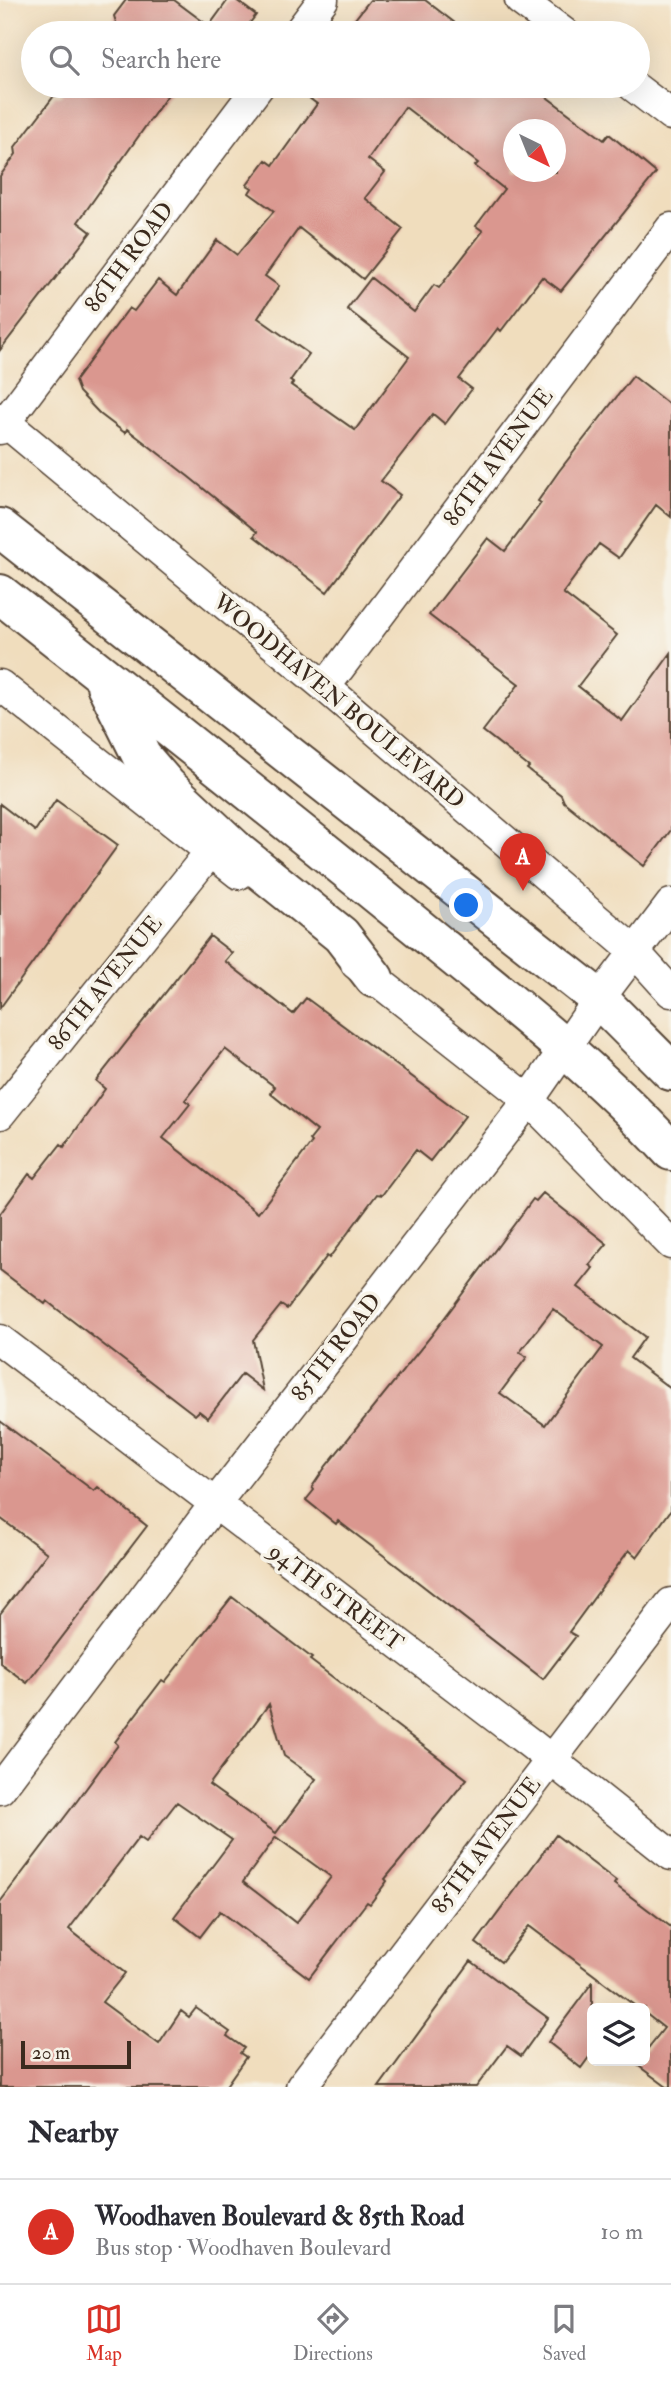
<!DOCTYPE html>
<meta charset="utf-8">
<style>
:root{--surface:#fff;--page:#f2f2f3;--text:#2b2b33;--muted:#7c7c81;--line:#e1e1e2;--accent:#d93025}
body{margin:0;font-family:"IM FELL Double Pica",serif;background:var(--page);color:var(--text)}
.controls{position:absolute;right:21px;bottom:21px;display:grid;overflow:hidden;border-radius:10px;box-shadow:0 7px 28px #0002}
.controls button{width:63px;height:63px;display:grid;place-items:center;padding:0;border:0;border-bottom:2px solid var(--line);background:var(--surface);color:var(--text);font:35px sans-serif}
.compass{position:absolute;left:503px;top:119px;width:63px;height:63px;border-radius:50%;background:var(--surface);box-shadow:0 7px 28px #0002;rotate:137deg}
.scale{position:absolute;left:21px;bottom:18px;width:110px;box-sizing:border-box;padding-left:7px;border:4px solid #3b2a1e;border-top:0;font-size:19px;line-height:24px;white-space:nowrap;color:#3b2a1e;-webkit-text-stroke:5px #f7f3e8;paint-order:stroke}
.you{position:absolute;left:467px;top:906px;width:24px;height:24px;margin:-18px;border:5px solid #fff;border-radius:50%;background:#1a73e8;box-shadow:0 0 0 10px #1a73e833}
.badge{display:grid;place-items:center;width:46px;height:46px;border-radius:50%;background:var(--accent);color:#fff;font-size:23px;font-weight:700}
.pin{position:absolute;translate:-50% -58px;filter:drop-shadow(0 2px 4px #0008)}
.pin::after{content:'';position:absolute;top:37px;width:24px;height:21px;background:inherit;clip-path:polygon(0 0,100% 0,50% 100%)}
.list{margin:0;padding:0;list-style:none}
h2{display:flex;justify-content:space-between;align-items:center;height:91px;margin:0;padding:0 28px;font-size:30px}
h2 small{font-size:23px;font-weight:400;color:var(--muted)}
.list li{display:grid;grid-template-columns:46px 1fr auto;gap:21px;align-items:center;box-sizing:border-box;height:105px;padding:0 28px;border-top:2px solid var(--line)}
.list b{display:block;font-size:26px;white-space:nowrap}
.list p{margin:0;font-size:23px;white-space:nowrap;color:var(--muted)}
.list em{font-size:23px;font-style:normal;color:var(--muted)}
.icon{flex:none;width:38px;height:38px;fill:none;stroke:currentColor;stroke-width:2;stroke-linecap:round;stroke-linejoin:round}
.map{position:relative;flex:none;width:671px;height:2087px;overflow:hidden}
.search{position:absolute;background:var(--surface);box-shadow:0 7px 28px #0002;left:21px;right:21px;top:21px;height:77px;display:flex;align-items:center;gap:18px;box-sizing:border-box;padding:0 24px;border-radius:38px;color:var(--muted);font-size:26px}
.sheet{height:196px;background:var(--surface)}
nav{display:flex;justify-content:space-around;align-items:center;box-sizing:border-box;height:98px;border-top:2px solid var(--line);background:var(--surface);font-size:19px;color:var(--muted)}
nav a{display:grid;justify-items:center;gap:4px}
nav .on{color:var(--accent)}
.map>svg:first-child{display:block}
.building{fill:#da978f;fill-rule:evenodd}
.lines{fill:none;stroke-linecap:round;stroke-linejoin:round}
.minor-casing{stroke:#564536;stroke-width:33}
.primary-casing{stroke:#564536;stroke-width:42}
.minor{stroke:#fff;stroke-width:30}
.primary{stroke:#fff;stroke-width:38}
.labels{text-anchor:middle;dominant-baseline:central;stroke-width:7;stroke-linejoin:round;paint-order:stroke}
.street-label{font-size:23px;fill:#3b2a1e;stroke:#f7f3e8}
</style>
<div class="map">
<svg width="671" height="2087" viewBox="0 0 671 2087">
<rect width="100%" height="100%" fill="#f7f3e8"/>
<filter id="ink" filterUnits="userSpaceOnUse"><feTurbulence type="fractalNoise" baseFrequency=".0143" numOctaves="2"/><feDisplacementMap in="SourceGraphic" scale="14" xChannelSelector="R" yChannelSelector="G"/><feConvolveMatrix kernelMatrix="1 2 1 2 8 2 1 2 1" color-interpolation-filters="sRGB"/></filter>
<filter id="wash" filterUnits="userSpaceOnUse"><feTurbulence type="fractalNoise" baseFrequency=".00686" numOctaves="4" result="noise"/><feDisplacementMap in="SourceGraphic" scale="28" xChannelSelector="R" yChannelSelector="G"/><feGaussianBlur stdDeviation="1.57" result="paint"/><feColorMatrix in="noise" values="0 0 0 0 0 0 0 0 0 0 0 0 0 0 0 0 0 1.4 0 .05"/><feComposite in="paint" operator="in"/></filter>
<g filter="url(#wash)">
<rect width="100%" height="100%" fill="#f0ddbd"/>
<g id="blocks">
<path class="building" d="M 126,0 L 174,0 L 209,26 L 228,0 L 236,0 L 256,15 L 242,33 L 108,33 L 116,22 L 114,16 Z
M 370,0 L 425,0 L 468,33 L 344,33 Z
M 69,86 L 174,86 L 78,222 L 91,232 L 0,350 L 0,176 L 16,154 L 15,147 L 54,96 L 61,96 Z
M 306,86 L 532,86 L 604,140 L 609,134 L 656,173 L 561,291 L 542,277 L 501,331 L 498,328 L 459,379 L 472,389 L 445,424 L 433,414 L 381,481 L 400,495 L 327,592 L 254,536 L 257,532 L 189,477 L 127,429 L 125,433 L 100,414 L 79,392 L 75,381 L 129,308 L 134,311 L 158,280 L 177,295 L 217,240 L 237,255 L 274,211 L 249,193 L 252,188 L 247,185 L 266,160 L 273,165 L 317,104 L 301,92 ZM 405,107 L 478,163 L 475,166 L 504,189 L 476,226 L 483,231 L 439,288 L 434,285 L 414,312 L 371,278 L 347,309 L 409,357 L 355,430 L 291,385 L 293,383 L 290,381 L 309,354 L 258,318 L 279,286 L 265,276 L 299,228 L 363,279 L 403,229 L 365,198 L 385,172 L 368,159 ZM 514,130 L 556,130 L 556,172 L 514,172 Z
M 633,376 L 671,406 L 671,517 L 656,505 L 619,558 L 599,544 L 563,593 L 617,635 L 578,686 L 622,721 L 671,653 L 671,830 L 644,866 L 564,802 L 561,795 L 527,769 L 529,767 L 483,731 L 519,684 L 429,615 L 488,538 L 505,551 L 541,503 L 538,501 L 559,471 Z
M 56,800 L 118,845 L 0,1008 L 0,804 L 35,831 Z
M 210,936 L 232,953 L 225,961 L 293,1014 L 306,998 L 465,1116 L 430,1161 L 416,1150 L 382,1195 L 377,1194 L 329,1258 L 327,1256 L 287,1309 L 281,1305 L 253,1340 L 263,1390 L 242,1374 L 208,1418 L 199,1411 L 195,1415 L 57,1309 L 47,1301 L 45,1304 L 0,1270 L 0,1214 L 29,1174 L 34,1178 L 61,1144 L 64,1147 L 105,1089 L 96,1081 ZM 225,1049 L 275,1087 L 270,1093 L 317,1131 L 310,1140 L 312,1142 L 258,1213 L 163,1138 L 190,1104 L 185,1100 Z
M 543,1193 L 607,1244 L 589,1265 L 593,1268 L 578,1287 L 645,1337 L 630,1358 L 671,1389 L 671,1510 L 637,1557 L 629,1550 L 569,1632 L 576,1636 L 543,1679 L 383,1555 L 338,1521 L 336,1524 L 306,1500 L 314,1490 L 312,1487 L 326,1466 L 431,1336 L 533,1199 L 536,1201 ZM 553,1309 L 603,1347 L 545,1425 L 500,1393 L 527,1357 L 520,1352 Z
M 0,1421 L 94,1491 L 98,1487 L 147,1526 L 27,1683 L 0,1663 L 0,1614 L 47,1553 L 0,1518 Z
M 232,1597 L 312,1658 L 310,1660 L 467,1779 L 385,1879 L 387,1881 L 370,1904 L 367,1902 L 309,1978 L 220,1911 L 200,1937 L 174,1917 L 232,1840 L 177,1802 L 146,1842 L 139,1837 L 69,1929 L 125,1973 L 102,2002 L 159,2044 L 181,2011 L 189,2017 L 196,2008 L 230,2032 L 227,2036 L 244,2048 L 240,2053 L 246,2057 L 225,2087 L 0,2087 L 0,1902 L 77,1801 L 118,1745 L 115,1742 L 162,1680 L 165,1682 ZM 269,1704 L 284,1756 L 316,1779 L 276,1833 L 209,1785 ZM 276,1837 L 331,1877 L 296,1923 L 243,1882 Z
M 556,1835 L 616,1881 L 614,1884 L 671,1927 L 671,2087 L 667,2087 L 636,2064 L 638,2061 L 645,2061 L 645,2052 L 664,2028 L 645,2013 L 645,2008 L 638,2008 L 529,1926 L 501,1962 L 476,1943 Z
M 471,1961 L 548,2018 L 521,2056 L 507,2046 L 476,2087 L 379,2087 Z
M 592,1983 L 592,2053 L 581,2068 L 548,2042 Z"/>
</g>
</g>
<g filter="url(#ink)">
<use href="#blocks" fill-opacity="0" stroke="#564536" stroke-width="2"/>
<g class="lines">
<defs>
<path id="minor" d="M 520,0 L 564,33
M 298,33 L 323,0
M 633,86 L 671,115
M 0,418 L 325,687 L 634,951 L 671,992
M 0,429 L 259,86
M 0,685 L 239,874
M 325,687 L 671,228
M 356,964 L 529,1100 L 671,1244
M 0,1114 L 210,852
M 0,1340 L 531,1744 L 671,1855
M 0,1789 L 214,1505 L 529,1100 L 599,999 L 671,904
M 301,2087 L 671,1603"/>
<path id="primary" d="M 0,528 L 599,999 L 671,1071
M 0,594 C 136,701 271,808 405,917 C 497,992 591,1064 671,1151
M 106,685 L 142,757 L 167,786 L 239,853 L 341,935 L 374,978"/>
</defs>
<use href="#minor" class="minor-casing"/>
<use href="#primary" class="primary-casing"/>
<use href="#minor" class="minor"/>
<use href="#primary" class="primary"/>
</g>
</g>
<g class="labels">
<g class="street-label">
<text transform="translate(129 257) rotate(-53)">86TH ROAD</text>
<text transform="translate(498 457) rotate(-53)">86TH AVENUE</text>
<text transform="translate(339 701) rotate(40)">WOODHAVEN BOULEVARD</text>
<text transform="translate(105 983) rotate(-51)">86TH AVENUE</text>
<text transform="translate(336 1347) rotate(-52)">85TH ROAD</text>
<text transform="translate(336 1597) rotate(37)">94TH STREET</text>
<text transform="translate(486 1845) rotate(-53)">85TH AVENUE</text>
</g>
</g>
</svg>
<div class="controls">
<button><svg class="icon" aria-label="layers" viewBox="0 0 24 24"><path d="M12 4l9 5-9 5-9-5zM3 14l9 5 9-5"/></svg></button>
</div>
<svg class="compass" viewBox="-18 -18 36 36"><path d="M0-13l5 13h-10z" fill="#e53935"/><path d="M0 13l5-13h-10z" fill="#7c7c81"/></svg>
<div class="scale">20 m</div>
<div class="you"></div>
<div class="pin badge" style="left:523px;top:891px">A</div>
<div class="search"><svg class="icon" aria-label="search" viewBox="0 0 24 24"><circle cx="10" cy="10" r="6"/><path d="M15 15l6 6"/></svg>Search here</div>
</div>
<section class="sheet">
<h2>Nearby<small></small></h2>
<ul class="list">
<li><span class="badge">A</span><div><b>Woodhaven Boulevard &amp; 85th Road</b><p>Bus stop · Woodhaven Boulevard</p></div><em>10 m</em></li>
</ul>
</section>
<nav>
<a class="on"><svg class="icon" aria-label="map" viewBox="0 0 24 24"><path d="M3 6l6-2 6 2 6-2v14l-6 2-6-2-6 2zM9 4v14M15 6v14"/></svg>Map</a>
<a><svg class="icon" aria-label="directions" viewBox="0 0 24 24"><path d="M12 3l9 9-9 9-9-9zM9 14v-3h6M13 9l2 2-2 2"/></svg>Directions</a>
<a><svg class="icon" aria-label="saved" viewBox="0 0 24 24"><path d="M7 4h10v16l-5-4-5 4z"/></svg>Saved</a>
</nav>
